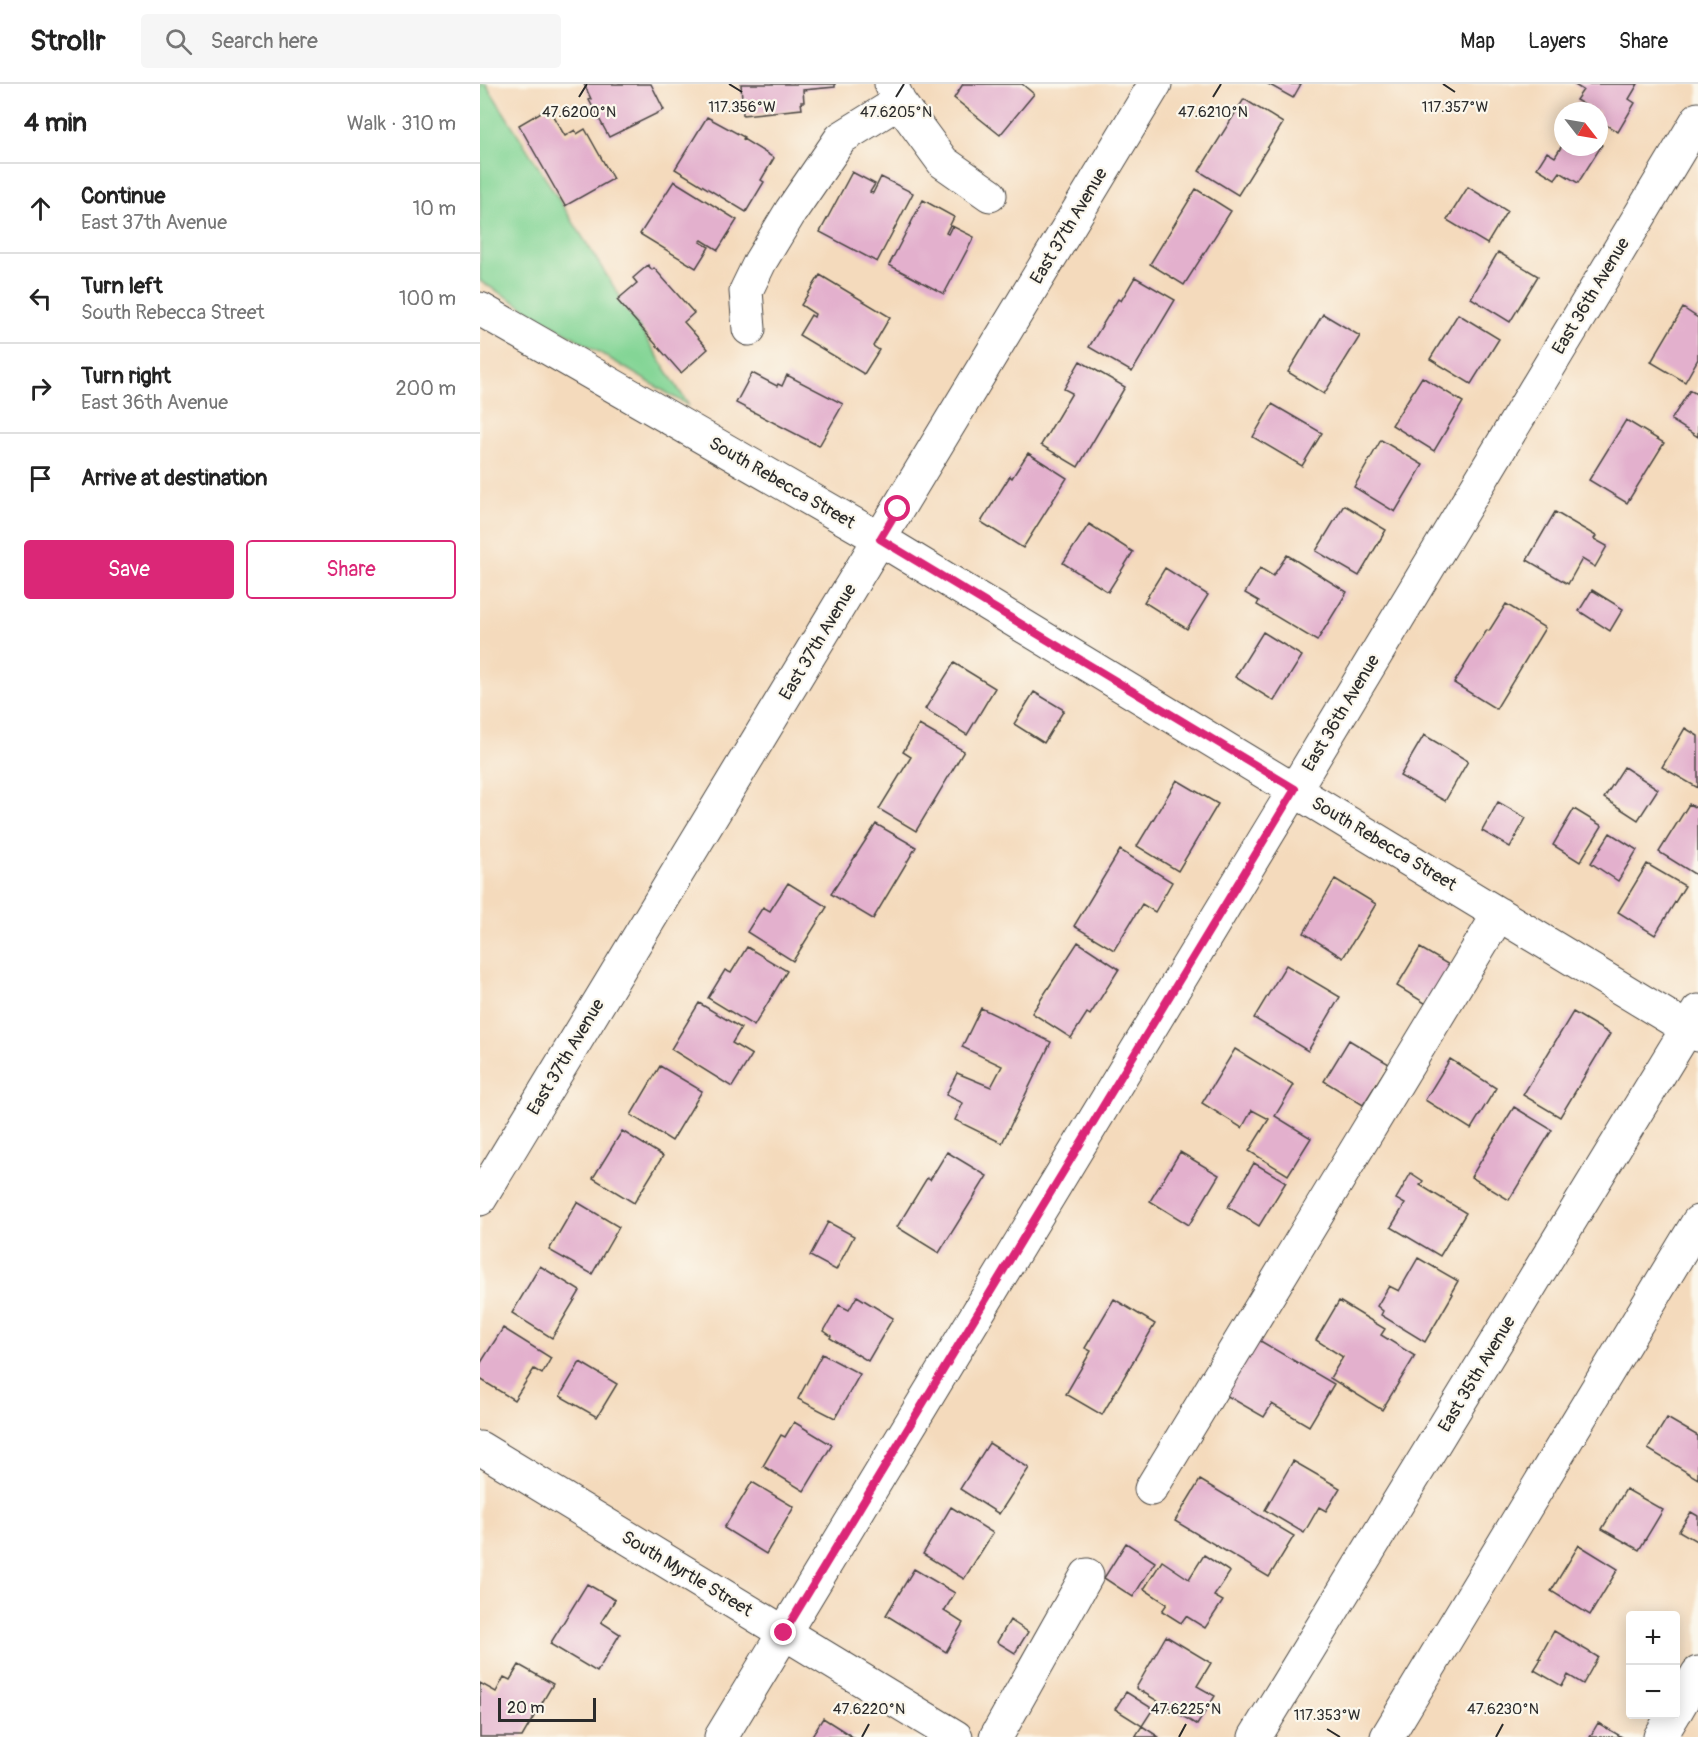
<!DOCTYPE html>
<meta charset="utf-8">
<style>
:root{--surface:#fff;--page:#f6f6f6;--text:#222;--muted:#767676;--line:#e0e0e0;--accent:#db2777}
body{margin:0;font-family:Pangolin,sans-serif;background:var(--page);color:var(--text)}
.controls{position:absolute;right:18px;bottom:18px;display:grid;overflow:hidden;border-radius:6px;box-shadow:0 3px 15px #0003}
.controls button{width:54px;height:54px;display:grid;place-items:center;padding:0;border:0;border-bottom:2px solid var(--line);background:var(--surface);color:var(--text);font:30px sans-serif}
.compass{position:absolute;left:1074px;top:18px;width:54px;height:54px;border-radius:50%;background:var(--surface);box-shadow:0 3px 15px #0003;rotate:121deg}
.scale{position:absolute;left:18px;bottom:15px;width:98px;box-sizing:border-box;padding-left:6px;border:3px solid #2b2b2b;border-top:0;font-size:16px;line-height:21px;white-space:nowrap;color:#2b2b2b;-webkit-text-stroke:4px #fbf7ec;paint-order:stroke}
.stop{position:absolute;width:18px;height:18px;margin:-14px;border:4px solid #db2777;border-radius:50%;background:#fff}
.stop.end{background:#db2777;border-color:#fff;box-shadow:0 2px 6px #0008}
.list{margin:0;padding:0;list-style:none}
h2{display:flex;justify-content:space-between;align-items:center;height:78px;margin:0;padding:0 24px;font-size:26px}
h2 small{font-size:20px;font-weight:400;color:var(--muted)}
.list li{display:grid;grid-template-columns:39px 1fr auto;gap:18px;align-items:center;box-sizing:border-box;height:90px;padding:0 24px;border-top:2px solid var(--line)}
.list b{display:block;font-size:22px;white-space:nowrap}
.list p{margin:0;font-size:20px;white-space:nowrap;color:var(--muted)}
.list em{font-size:20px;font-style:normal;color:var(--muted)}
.actions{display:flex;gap:12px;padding:18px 24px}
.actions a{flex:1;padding:14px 0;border:2px solid var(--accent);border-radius:6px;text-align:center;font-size:21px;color:var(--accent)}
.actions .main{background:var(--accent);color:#fff}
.icon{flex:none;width:33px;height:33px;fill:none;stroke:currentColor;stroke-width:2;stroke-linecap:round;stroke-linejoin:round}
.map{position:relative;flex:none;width:1218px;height:1653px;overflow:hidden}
header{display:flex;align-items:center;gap:36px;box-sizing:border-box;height:84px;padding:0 30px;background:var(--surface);border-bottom:2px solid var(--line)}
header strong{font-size:28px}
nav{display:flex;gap:33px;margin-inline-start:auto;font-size:21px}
.search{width:420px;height:54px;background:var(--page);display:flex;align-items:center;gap:15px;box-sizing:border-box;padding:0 21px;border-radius:6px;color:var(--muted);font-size:22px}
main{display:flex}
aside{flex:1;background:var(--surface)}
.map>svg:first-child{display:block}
.green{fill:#84d596;stroke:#588060;stroke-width:1.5}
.building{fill:#e3b0cd}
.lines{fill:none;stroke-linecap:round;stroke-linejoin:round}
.minor-casing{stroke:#494541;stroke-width:35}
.minor{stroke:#fff;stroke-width:33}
.route{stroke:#db2777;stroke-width:8}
.ticks{fill:none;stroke:#2b2b2b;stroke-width:2}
.labels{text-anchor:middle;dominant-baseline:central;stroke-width:4.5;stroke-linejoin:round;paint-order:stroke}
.street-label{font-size:18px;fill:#2b2b2b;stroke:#fbf7ec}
.ticks-label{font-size:15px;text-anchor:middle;fill:#2b2b2b;stroke:#fbf7ec;stroke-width:4.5;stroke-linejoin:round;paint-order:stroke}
</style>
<header>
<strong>Strollr</strong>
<div class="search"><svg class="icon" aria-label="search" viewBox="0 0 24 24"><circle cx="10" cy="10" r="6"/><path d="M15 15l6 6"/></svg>Search here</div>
<nav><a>Map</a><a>Layers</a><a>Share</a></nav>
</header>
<main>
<aside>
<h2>4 min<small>Walk · 310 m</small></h2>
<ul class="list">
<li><svg class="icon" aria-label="ahead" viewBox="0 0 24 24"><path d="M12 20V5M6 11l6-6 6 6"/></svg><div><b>Continue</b><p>East 37th Avenue</p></div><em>10 m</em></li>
<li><svg class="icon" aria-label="left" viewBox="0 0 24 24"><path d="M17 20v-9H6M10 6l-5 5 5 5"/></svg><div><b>Turn left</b><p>South Rebecca Street</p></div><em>100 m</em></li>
<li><svg class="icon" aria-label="right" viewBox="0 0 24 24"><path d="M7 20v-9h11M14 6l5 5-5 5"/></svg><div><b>Turn right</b><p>East 36th Avenue</p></div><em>200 m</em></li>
<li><svg class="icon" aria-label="arrive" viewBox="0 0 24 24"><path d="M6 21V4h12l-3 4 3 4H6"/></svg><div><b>Arrive at destination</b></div></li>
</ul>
<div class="actions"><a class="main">Save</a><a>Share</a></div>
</aside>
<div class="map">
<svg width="1218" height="1653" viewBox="0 0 1218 1653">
<rect width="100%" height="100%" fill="#fbf7ec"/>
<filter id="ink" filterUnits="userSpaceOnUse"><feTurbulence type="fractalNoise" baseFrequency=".0167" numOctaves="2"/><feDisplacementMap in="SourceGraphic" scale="12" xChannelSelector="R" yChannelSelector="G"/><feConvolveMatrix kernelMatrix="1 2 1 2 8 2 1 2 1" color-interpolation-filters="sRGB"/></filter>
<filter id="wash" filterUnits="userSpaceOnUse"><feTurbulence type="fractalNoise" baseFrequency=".008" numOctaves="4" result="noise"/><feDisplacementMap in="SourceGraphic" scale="24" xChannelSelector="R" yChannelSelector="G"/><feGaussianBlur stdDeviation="1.35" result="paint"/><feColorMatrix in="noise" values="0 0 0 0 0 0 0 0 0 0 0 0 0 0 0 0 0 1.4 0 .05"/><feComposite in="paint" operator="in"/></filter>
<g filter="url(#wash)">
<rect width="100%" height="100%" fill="#f4dabc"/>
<path class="green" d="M 0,0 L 6,0 L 209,322 L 0,197 Z"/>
<g id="blocks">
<path class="building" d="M 104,0 L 171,0 L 184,26 L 129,53 L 109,16 L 111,15 Z
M 261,0 L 355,0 L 355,3 L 323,6 L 324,18 L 321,18 L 322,25 L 263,31 Z
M 483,0 L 542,0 L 554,10 L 520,51 L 474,14 Z
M 788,0 L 821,0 L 813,14 Z
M 1093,0 L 1158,0 L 1149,15 L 1155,19 L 1138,48 L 1119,37 L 1119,27 L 1109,27 L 1110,24 L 1096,16 L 1103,6 Z
M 764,15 L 803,39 L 758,111 L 719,87 Z
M 68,24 L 85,52 L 95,46 L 97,50 L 105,45 L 133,95 L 85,122 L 39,41 Z
M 227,33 L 264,53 L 263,55 L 294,74 L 281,96 L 284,98 L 266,128 L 195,85 Z
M 1119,59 L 1122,61 L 1098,99 L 1080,88 L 1075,95 L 1057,84 L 1067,68 L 1075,73 L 1083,60 L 1083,63 L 1119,63 Z
M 372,88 L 395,100 L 390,108 L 393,109 L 401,93 L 433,109 L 397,178 L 340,148 Z
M 194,97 L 257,136 L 238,166 L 222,156 L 220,158 L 229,163 L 216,184 L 160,150 Z
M 988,103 L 1027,127 L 1007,160 L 967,136 Z
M 716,105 L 751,127 L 704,201 L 670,180 Z
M 443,116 L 474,133 L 466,149 L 468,150 L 472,142 L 494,153 L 464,210 L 409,181 Z
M 1018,168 L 1058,192 L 1030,238 L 991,214 Z
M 168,181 L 172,186 L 174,184 L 214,229 L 204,238 L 228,265 L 201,289 L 137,216 L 157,199 L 153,194 Z
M 340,191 L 410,233 L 393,262 L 399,266 L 384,290 L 319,251 L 331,231 L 334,233 L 335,230 L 321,221 Z
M 655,193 L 695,216 L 652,288 L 609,263 L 638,215 L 641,217 Z
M 1203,224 L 1218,234 L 1218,275 L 1205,298 L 1171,278 Z
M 843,230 L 880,252 L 844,310 L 808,288 Z
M 978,230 L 1019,255 L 991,300 L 950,275 Z
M 600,277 L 645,303 L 598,383 L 561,361 L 592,309 L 584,305 Z
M 272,289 L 297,302 L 298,300 L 302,302 L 307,291 L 363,320 L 339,362 L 256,319 Z
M 942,293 L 983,318 L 954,367 L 912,341 Z
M 1210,306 L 1218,311 L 1218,353 L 1191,336 Z
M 792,320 L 842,349 L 822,382 L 773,353 Z
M 1146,336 L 1184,359 L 1147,419 L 1109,396 Z
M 901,356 L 943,381 L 915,428 L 874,403 Z
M 548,369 L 587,394 L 543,464 L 501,438 L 530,392 L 532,394 Z
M 864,421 L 906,446 L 879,492 L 836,467 Z
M 1075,428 L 1116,452 L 1114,455 L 1127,462 L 1115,483 L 1102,475 L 1088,500 L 1047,476 Z
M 609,440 L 653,468 L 628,508 L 583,479 Z
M 807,471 L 867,508 L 837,557 L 777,521 L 779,517 L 765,509 L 780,484 L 793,492 Z
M 685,484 L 728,511 L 707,545 L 664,518 Z
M 1112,506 L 1143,525 L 1130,547 L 1099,527 Z
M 1026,520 L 1065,544 L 1016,625 L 974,599 L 1007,546 L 1009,547 Z
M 783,548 L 822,572 L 794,617 L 755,593 Z
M 474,579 L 515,604 L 487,651 L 445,625 Z
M 554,608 L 584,626 L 564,659 L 534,640 Z
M 439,641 L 484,667 L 436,747 L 399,725 L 431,673 L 423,668 Z
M 1205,644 L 1218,652 L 1218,704 L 1182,683 Z
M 944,651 L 988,677 L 965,717 L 920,692 Z
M 1144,683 L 1178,705 L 1158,736 L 1124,714 Z
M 697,696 L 738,720 L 698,787 L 657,762 Z
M 1018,718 L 1046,734 L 1030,763 L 1002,747 Z
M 1209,720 L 1218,725 L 1218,788 L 1216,791 L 1179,768 Z
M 1094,725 L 1122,742 L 1100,778 L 1073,761 Z
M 396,740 L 436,763 L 393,835 L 351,810 Z
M 1130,749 L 1157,766 L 1138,797 L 1111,779 Z
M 640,766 L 692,798 L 675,828 L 662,820 L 634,866 L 594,842 Z
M 1167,780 L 1205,802 L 1175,851 L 1138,828 Z
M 855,795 L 896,820 L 863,874 L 824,849 Z
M 308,799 L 347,823 L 313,877 L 267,848 L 283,823 L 290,827 Z
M 598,858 L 639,885 L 610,931 L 607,929 L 591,954 L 552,929 Z
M 267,863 L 307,887 L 274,942 L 228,914 L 245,886 L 251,889 Z
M 940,864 L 971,882 L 948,921 L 917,902 Z
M 806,881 L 860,913 L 828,967 L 774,934 Z
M 219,919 L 261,944 L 252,959 L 272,971 L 252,1003 L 191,965 Z
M 501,924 L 571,958 L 522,1059 L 475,1036 L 483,1019 L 466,1011 L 477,989 L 511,1003 L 522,982 L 482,963 Z
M 1093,928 L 1130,950 L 1080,1033 L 1043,1011 Z
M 869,956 L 909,980 L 883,1021 L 844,997 Z
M 755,965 L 814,1001 L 795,1032 L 831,1054 L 808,1091 L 769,1067 L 789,1035 L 772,1026 L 762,1044 L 722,1019 Z
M 970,975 L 1016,1004 L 991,1045 L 945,1016 Z
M 180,982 L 222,1007 L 192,1057 L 151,1031 Z
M 1034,1023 L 1072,1046 L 1029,1116 L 991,1093 Z
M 142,1047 L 183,1072 L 154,1119 L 113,1094 Z
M 467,1068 L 507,1092 L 459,1169 L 417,1143 L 447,1094 L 450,1096 Z
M 700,1068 L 739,1091 L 709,1141 L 670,1117 Z
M 774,1079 L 806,1098 L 779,1142 L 748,1123 Z
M 931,1089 L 943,1097 L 940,1101 L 986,1129 L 960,1172 L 911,1143 L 925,1120 L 916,1115 Z
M 97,1118 L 139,1143 L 112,1190 L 69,1166 Z
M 348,1138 L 374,1152 L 356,1186 L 330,1172 Z
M 938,1174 L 978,1197 L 971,1209 L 973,1210 L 945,1258 L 901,1231 L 903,1227 L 897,1222 L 909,1202 L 919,1207 Z
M 60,1182 L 100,1207 L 72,1254 L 32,1229 Z
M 377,1212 L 413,1234 L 388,1277 L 350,1254 L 351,1252 L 344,1247 L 359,1221 L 369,1226 Z
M 634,1215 L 675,1240 L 622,1331 L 586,1310 L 611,1267 L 605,1264 Z
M 859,1217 L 905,1245 L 901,1251 L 935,1272 L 902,1326 L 850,1294 L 863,1273 L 836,1256 Z
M 23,1244 L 71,1274 L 62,1290 L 54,1285 L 34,1316 L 0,1295 L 0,1280 Z
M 777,1255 L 854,1300 L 829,1342 L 792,1320 L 784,1333 L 744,1310 Z
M 342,1270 L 380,1290 L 355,1334 L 318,1315 Z
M 100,1278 L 137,1300 L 117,1333 L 80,1312 Z
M 1187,1334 L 1218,1352 L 1218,1395 L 1168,1365 Z
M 314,1338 L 352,1361 L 324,1407 L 283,1382 L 301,1351 L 305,1353 Z
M 509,1359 L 549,1384 L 519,1430 L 480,1405 Z
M 813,1377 L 860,1404 L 846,1427 L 839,1423 L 824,1449 L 785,1426 Z
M 720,1396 L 814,1452 L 789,1493 L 695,1437 Z
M 272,1398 L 314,1423 L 286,1470 L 244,1444 Z
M 1146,1405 L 1183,1426 L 1159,1466 L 1122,1445 Z
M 471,1423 L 513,1449 L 484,1495 L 443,1470 Z
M 1211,1428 L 1218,1432 L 1218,1458 L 1199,1447 Z
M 646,1459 L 675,1478 L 653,1513 L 624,1494 Z
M 1099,1461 L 1138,1485 L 1110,1531 L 1071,1507 Z
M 724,1471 L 750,1488 L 734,1512 L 743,1517 L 725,1544 L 706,1532 L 701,1539 L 682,1527 L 687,1520 L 664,1505 L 682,1477 L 709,1495 Z
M 434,1485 L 475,1509 L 464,1527 L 483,1539 L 466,1568 L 406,1531 Z
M 107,1500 L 135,1516 L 121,1538 L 140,1550 L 117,1588 L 70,1560 Z
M 530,1536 L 548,1548 L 535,1569 L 517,1558 Z
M 1074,1547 L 1118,1573 L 1103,1600 L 1088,1591 L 1082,1602 L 1054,1586 L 1061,1575 L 1059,1574 Z
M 686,1552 L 731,1579 L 717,1602 L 735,1612 L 717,1641 L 656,1604 Z
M 39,1581 L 73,1600 L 42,1653 L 0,1653 L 0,1599 L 16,1608 L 24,1593 L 30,1596 Z
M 646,1608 L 673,1625 L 662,1642 L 635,1625 Z
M 343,1634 L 373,1653 L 331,1653 Z
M 1118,1639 L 1142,1653 L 1110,1653 Z
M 662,1642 L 679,1653 L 655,1653 Z"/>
</g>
</g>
<g filter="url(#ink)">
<use href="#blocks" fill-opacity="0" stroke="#494541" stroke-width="1.5"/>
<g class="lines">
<defs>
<path id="minor" d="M 411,0 L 419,18 L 463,78 L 510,111
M 0,225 L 400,455 L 1218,951
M 269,245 L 266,207 L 280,178 L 311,127 L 361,54 L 419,18
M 0,1115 L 675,0
M 0,1364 L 476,1653
M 671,1405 L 1019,830
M 1196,1627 L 1218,1589
M 241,1653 L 815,705 L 1218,35
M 516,1653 L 607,1491
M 775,1653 L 1218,927
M 907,1653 L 1218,1138
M 1180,1653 L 1194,1630"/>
</defs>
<use href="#minor" class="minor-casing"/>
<use href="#minor" class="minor"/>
</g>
</g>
<g class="lines" filter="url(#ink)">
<path class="route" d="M 304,1549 L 815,705 L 400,455 L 418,425"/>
</g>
<path class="ticks" d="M 249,0 L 262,8M 963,0 L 975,8M 99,13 L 107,0M 416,13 L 424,0M 733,13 L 741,0M 847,1645 L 860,1653M 382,1653 L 389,1640M 699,1653 L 706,1640M 1016,1653 L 1023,1640"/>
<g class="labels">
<g class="street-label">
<text transform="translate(589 142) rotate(-59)">East 37th Avenue</text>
<text transform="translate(1111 212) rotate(-59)">East 36th Avenue</text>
<text transform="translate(302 399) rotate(30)">South Rebecca Street</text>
<text transform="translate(338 558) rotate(-59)">East 37th Avenue</text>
<text transform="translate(861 629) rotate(-59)">East 36th Avenue</text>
<text transform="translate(904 760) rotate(31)">South Rebecca Street</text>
<text transform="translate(86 973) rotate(-59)">East 37th Avenue</text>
<text transform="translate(997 1290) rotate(-59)">East 35th Avenue</text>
<text transform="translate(207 1490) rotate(31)">South Myrtle Street</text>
</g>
</g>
<g class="ticks-label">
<text x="262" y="28">117.356°W</text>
<text x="975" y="28">117.357°W</text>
<text x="416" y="33">47.6205°N</text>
<text x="99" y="33">47.6200°N</text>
<text x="733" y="33">47.6210°N</text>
<text x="389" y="1630">47.6220°N</text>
<text x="706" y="1630">47.6225°N</text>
<text x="1023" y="1630">47.6230°N</text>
<text x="847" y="1636">117.353°W</text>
</g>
</svg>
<div class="controls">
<button>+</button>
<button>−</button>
</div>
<svg class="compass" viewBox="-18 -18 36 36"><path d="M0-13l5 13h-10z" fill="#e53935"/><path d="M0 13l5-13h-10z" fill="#767676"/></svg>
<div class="scale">20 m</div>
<div class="stop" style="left:418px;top:425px"></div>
<div class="stop end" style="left:304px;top:1549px"></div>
</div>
</main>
